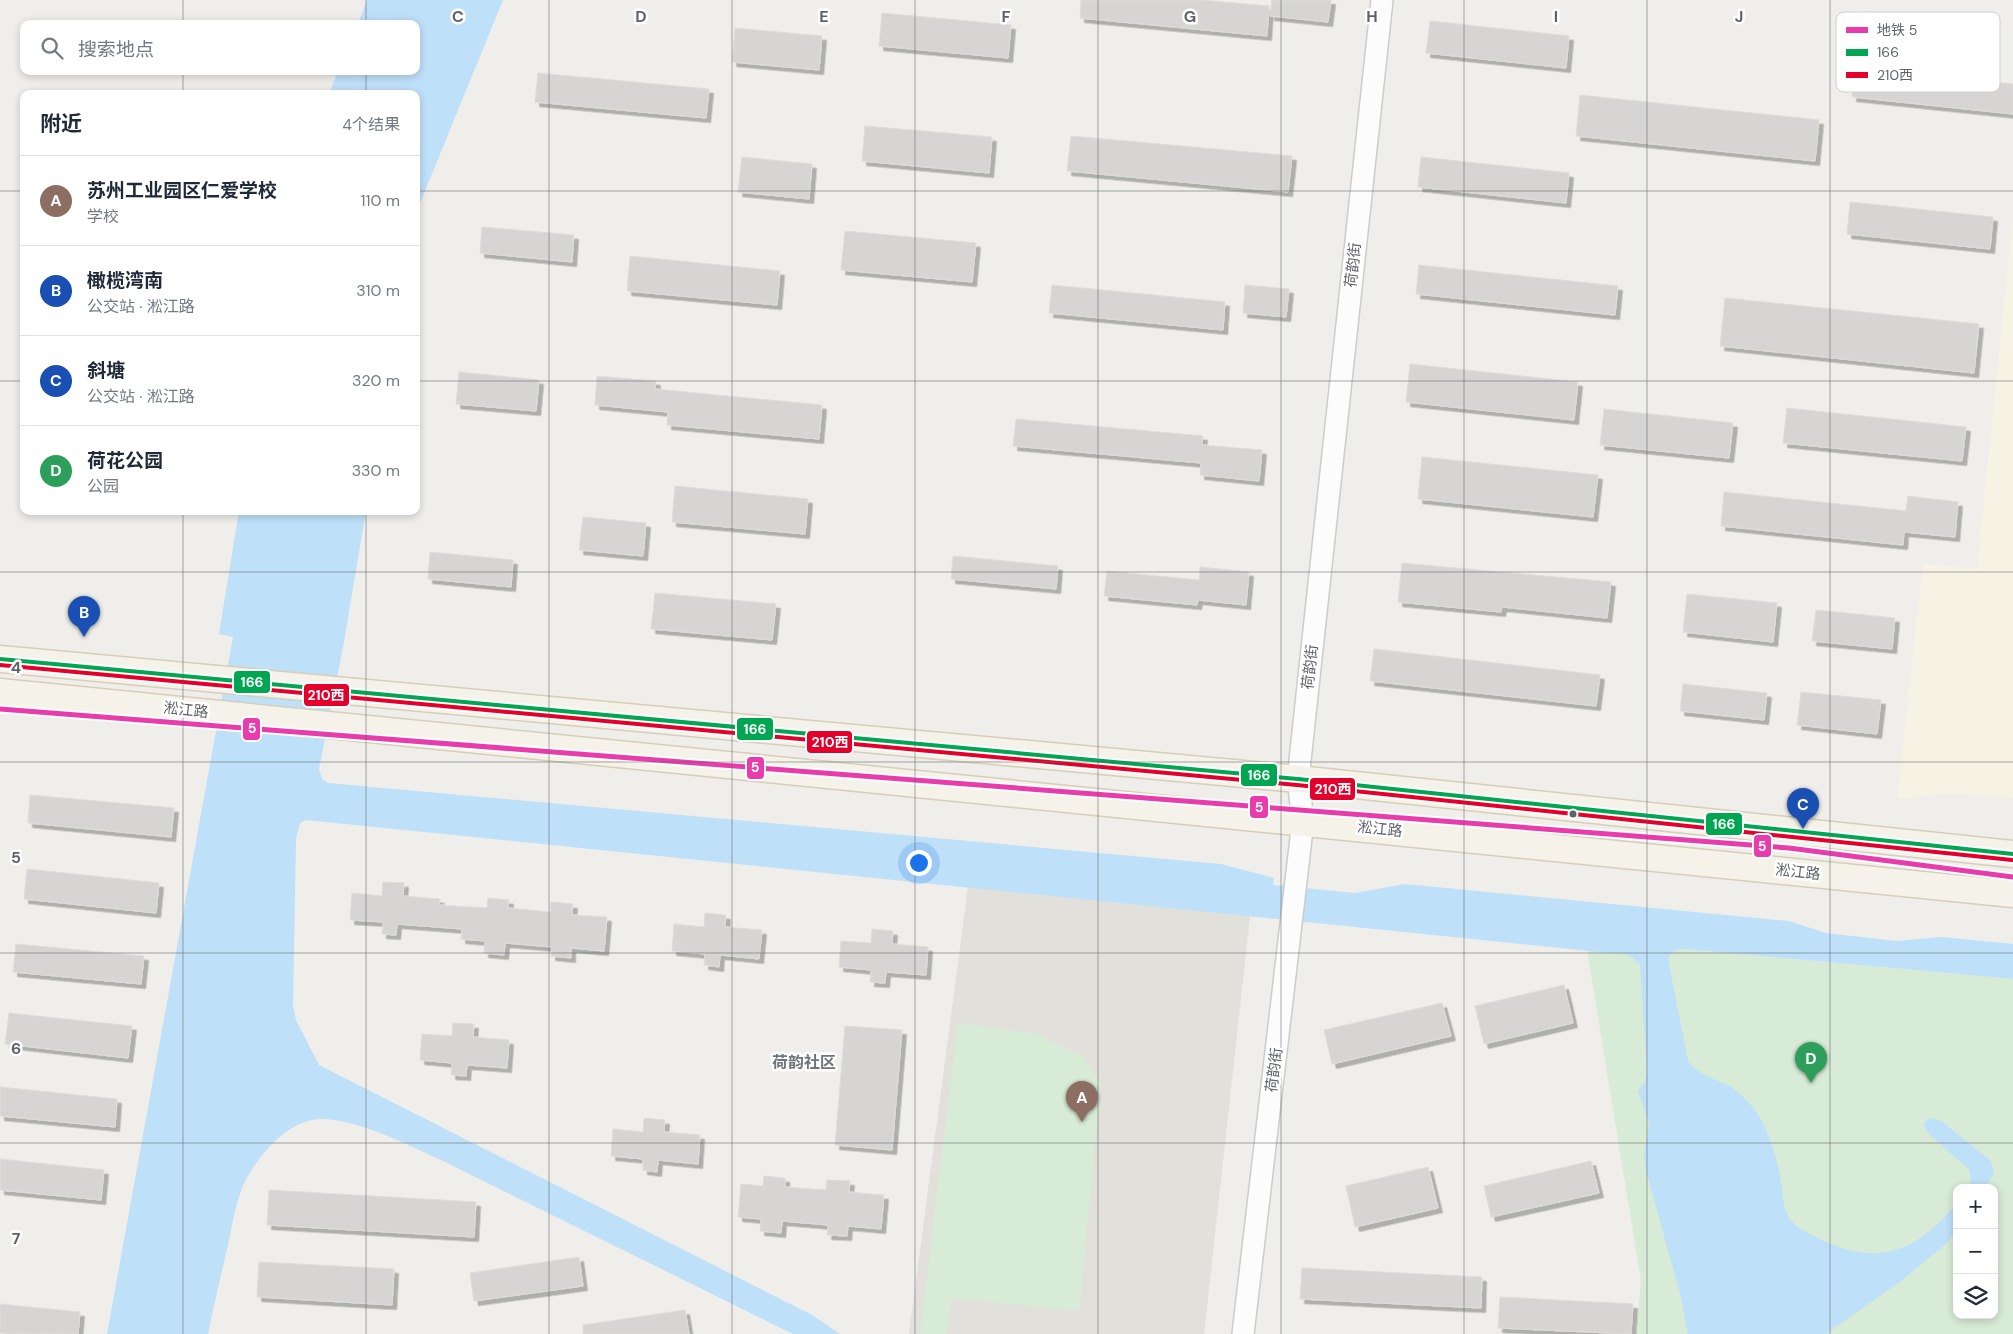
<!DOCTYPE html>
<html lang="zh">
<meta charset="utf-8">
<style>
:root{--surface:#fff;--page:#f6f6f7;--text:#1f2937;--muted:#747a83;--line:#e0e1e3;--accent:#919496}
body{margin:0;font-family:"DM Sans","Noto Sans SC",sans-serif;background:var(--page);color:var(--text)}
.controls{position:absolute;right:15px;bottom:15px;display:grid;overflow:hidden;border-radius:10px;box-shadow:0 2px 8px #0003}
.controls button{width:45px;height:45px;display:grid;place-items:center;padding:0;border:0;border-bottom:1px solid var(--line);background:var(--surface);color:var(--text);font:25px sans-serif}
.you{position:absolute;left:918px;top:862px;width:18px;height:18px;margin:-12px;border:4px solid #fff;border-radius:50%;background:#1a73e8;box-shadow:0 0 0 8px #1a73e833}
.badge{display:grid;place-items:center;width:32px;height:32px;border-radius:50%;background:var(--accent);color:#fff;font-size:16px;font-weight:700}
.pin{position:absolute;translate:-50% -41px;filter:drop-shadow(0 1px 2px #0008)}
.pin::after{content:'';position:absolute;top:26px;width:18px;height:15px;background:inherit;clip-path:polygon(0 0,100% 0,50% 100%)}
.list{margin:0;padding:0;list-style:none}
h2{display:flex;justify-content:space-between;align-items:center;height:65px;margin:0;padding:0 20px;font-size:21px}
h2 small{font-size:16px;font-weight:400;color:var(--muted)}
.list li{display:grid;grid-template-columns:32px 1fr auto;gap:15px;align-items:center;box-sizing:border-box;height:90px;padding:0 20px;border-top:1px solid var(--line)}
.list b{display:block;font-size:19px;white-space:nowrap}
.list p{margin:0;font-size:16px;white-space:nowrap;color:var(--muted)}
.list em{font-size:16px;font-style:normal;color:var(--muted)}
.icon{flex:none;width:28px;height:28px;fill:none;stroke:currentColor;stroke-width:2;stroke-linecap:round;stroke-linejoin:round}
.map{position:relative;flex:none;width:2013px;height:1334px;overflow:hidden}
.search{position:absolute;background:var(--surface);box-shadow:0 2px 8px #0003;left:20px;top:20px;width:400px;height:55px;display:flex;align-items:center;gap:12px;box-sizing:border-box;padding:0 18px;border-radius:10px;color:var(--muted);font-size:19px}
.panel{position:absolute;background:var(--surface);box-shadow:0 2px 8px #0003;left:20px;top:90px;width:400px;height:425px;border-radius:10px}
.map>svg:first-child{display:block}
.commercial{fill:#f7f3e4}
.education{fill:#e2e0da}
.green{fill:#d8ebd6;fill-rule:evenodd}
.water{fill:#bfe0f9}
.building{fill:#d6d5d3;stroke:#deddd9;filter:url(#shadow)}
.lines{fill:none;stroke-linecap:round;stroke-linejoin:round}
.minor-casing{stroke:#cbcccc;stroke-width:24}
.major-casing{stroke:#d7ceb8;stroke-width:29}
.minor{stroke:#fdfcfc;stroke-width:21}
.major{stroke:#f4f2e9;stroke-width:26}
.bus-1-casing{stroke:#fff;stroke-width:8}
.bus-2-casing{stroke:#fff;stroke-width:8}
.bus-1{stroke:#00a651;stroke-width:4}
.bus-2{stroke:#e4002b;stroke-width:4}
.metro-1-casing{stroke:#fff;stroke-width:9}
.metro-1{stroke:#e93cac;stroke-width:5}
.grid{fill:none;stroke:#5f6368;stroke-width:1;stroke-opacity:0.55}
.bus-dot{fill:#5f6368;stroke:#fff;stroke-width:2}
.labels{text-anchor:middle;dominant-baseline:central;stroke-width:5;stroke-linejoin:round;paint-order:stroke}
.street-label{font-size:15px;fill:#5f6368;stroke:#fff}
.neighbourhood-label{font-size:16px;font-weight:bold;fill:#70757a;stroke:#fff}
.key{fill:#fff;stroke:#cfd0d2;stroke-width:1}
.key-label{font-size:14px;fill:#5f6368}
.grid-label{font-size:16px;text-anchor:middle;font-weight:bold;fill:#5f6368;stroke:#fff;stroke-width:5;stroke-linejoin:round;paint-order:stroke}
.line-badge{stroke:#fff;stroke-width:2}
.badge-label{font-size:14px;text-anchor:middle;font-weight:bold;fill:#fff}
</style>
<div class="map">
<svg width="2013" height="1334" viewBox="0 0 2013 1334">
<defs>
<filter id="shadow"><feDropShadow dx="4.5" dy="4.5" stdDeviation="0" flood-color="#0004"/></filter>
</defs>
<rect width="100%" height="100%" fill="#efeeea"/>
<path class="commercial" d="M 2013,217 L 2013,798 L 1950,793 L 1897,799 L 1923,564 L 1977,569 Z"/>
<path class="education" d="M 968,887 L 1250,916 L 1204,1334 L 909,1334 Z"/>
<path class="green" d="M 1684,949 L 2013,979 L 2013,1334 L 1636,1334 L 1641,1281 L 1587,950 L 1668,958 L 1675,950 ZM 1957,1188 L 1994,1188 L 1994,1315 L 1957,1315 Z
M 958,1023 L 1035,1034 L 1083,1056 L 1101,1085 L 1079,1311 L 952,1298 L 946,1334 L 920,1334 Z"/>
<path class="water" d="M 367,0 L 503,0 L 416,213 L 416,94 L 329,94 L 338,71 L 416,71 L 416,24 L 358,24 Z
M 239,511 L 366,511 L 344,642 L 319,769 L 322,779 L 328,783 L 1221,864 L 1274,878 L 1273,885 L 1355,893 L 1405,884 L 1789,921 L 1826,933 L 1897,941 L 1942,937 L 2013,944 L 2013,979 L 1684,949 L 1675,950 L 1668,958 L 1688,1061 C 1698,1076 1718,1079 1733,1088 C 1742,1095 1750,1103 1757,1113 C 1769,1131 1777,1158 1781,1181 C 1783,1192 1782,1203 1787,1214 C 1793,1227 1808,1233 1820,1239 C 1880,1268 1917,1251 1957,1203 L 1957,1230 L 1947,1243 L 1901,1281 L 1826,1334 L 1688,1334 L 1680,1294 L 1646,1171 L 1644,1154 L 1649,1123 L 1638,1091 L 1645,1082 L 1647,1072 L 1640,964 L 1629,955 L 306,820 L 300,823 L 296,839 L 293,1006 L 296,1020 L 319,1065 L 812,1315 L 840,1334 L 793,1334 L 445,1162 C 412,1147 360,1120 324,1119 C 289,1117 256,1157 243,1186 C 235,1205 232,1225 228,1245 C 221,1275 214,1304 208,1334 L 107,1334 L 233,637 L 219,634 Z
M 1928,1118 L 1940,1120 L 1984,1155 L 1991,1161 L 1994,1173 L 1986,1188 L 1968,1188 L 1971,1179 L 1969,1170 L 1927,1132 L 1924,1125 Z"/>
<path class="building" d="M 1081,0 L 1201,0 L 1269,6 L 1267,36 L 1080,18 Z
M 1272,0 L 1331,0 L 1328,22 L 1270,16 Z
M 882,13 L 1011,25 L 1008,58 L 879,46 Z
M 1430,21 L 1569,36 L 1566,68 L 1426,53 Z
M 735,28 L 822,36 L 819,70 L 732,62 Z
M 1855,68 L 2013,84 L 2013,114 L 1852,97 Z
M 538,73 L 709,89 L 706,118 L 535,102 Z
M 1580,95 L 1819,120 L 1815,161 L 1576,136 Z
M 865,126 L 992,137 L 989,173 L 862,161 Z
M 1071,136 L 1292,156 L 1288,192 L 1067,171 Z
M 742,157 L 812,164 L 809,199 L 738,192 Z
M 1421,157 L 1569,173 L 1566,203 L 1418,187 Z
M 1850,202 L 1993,217 L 1990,249 L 1847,234 Z
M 482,227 L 574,235 L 572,262 L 480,253 Z
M 845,231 L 976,243 L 972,282 L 841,270 Z
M 630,256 L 780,271 L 777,305 L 627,291 Z
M 1419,265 L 1618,286 L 1615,315 L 1416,294 Z
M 1052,285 L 1225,302 L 1223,330 L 1049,313 Z
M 1245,285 L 1289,289 L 1286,317 L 1243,313 Z
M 1725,298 L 1979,324 L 1974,373 L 1720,346 Z
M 1410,364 L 1578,382 L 1574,420 L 1406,402 Z
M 459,372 L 539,380 L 536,411 L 456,404 Z
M 597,376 L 656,381 L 655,389 L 822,405 L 819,439 L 667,425 L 668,412 L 595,405 Z
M 1787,408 L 1966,427 L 1962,461 L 1783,443 Z
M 1604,409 L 1733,423 L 1729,458 L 1600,445 Z
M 1016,419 L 1203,436 L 1202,445 L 1262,450 L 1259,481 L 1200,475 L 1201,463 L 1013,446 Z
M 1422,457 L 1598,475 L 1593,517 L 1418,499 Z
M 675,486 L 808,499 L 805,534 L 672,522 Z
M 1724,492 L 1906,511 L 1908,496 L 1958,502 L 1955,537 L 1904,532 L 1903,545 L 1721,526 Z
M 583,517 L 646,523 L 643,556 L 579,550 Z
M 430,552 L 513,560 L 511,587 L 428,579 Z
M 953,556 L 1058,566 L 1056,589 L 951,579 Z
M 1402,563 L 1611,582 L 1607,618 L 1502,607 L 1501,612 L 1398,602 Z
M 1200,567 L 1249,572 L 1246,605 L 1198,600 L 1197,605 L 1104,596 L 1107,571 L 1199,580 Z
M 655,593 L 776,604 L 772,640 L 651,629 Z
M 1687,594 L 1777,603 L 1773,642 L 1683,632 Z
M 1816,610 L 1895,618 L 1892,649 L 1812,641 Z
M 1374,649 L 1600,675 L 1596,706 L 1370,681 Z
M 1683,684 L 1767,693 L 1764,720 L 1680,711 Z
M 1801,692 L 1881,700 L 1877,734 L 1797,725 Z
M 30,795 L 174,808 L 171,837 L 28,823 Z
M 27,869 L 159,883 L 156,913 L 24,899 Z
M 383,882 L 404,883 L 403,896 L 440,899 L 439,905 L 487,908 L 488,898 L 509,900 L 508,908 L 550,912 L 551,902 L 573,904 L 572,915 L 607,917 L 604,951 L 571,948 L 571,958 L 551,956 L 552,947 L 505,943 L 504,955 L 484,953 L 485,941 L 461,939 L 462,929 L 397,924 L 396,935 L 382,934 L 383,922 L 350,920 L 352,893 L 382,896 Z
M 705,913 L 726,915 L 725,927 L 762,930 L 759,959 L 720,955 L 719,967 L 704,965 L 705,954 L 672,951 L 674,924 L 704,927 Z
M 872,929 L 893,931 L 892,944 L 928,947 L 926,975 L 886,972 L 885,983 L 870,982 L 871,970 L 839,967 L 841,941 L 871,943 Z
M 16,944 L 144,956 L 141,984 L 13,972 Z
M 1564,985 L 1573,1023 L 1484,1044 L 1475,1006 Z
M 1442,1003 L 1451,1036 L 1332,1064 L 1324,1030 Z
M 9,1013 L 132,1026 L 128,1058 L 5,1044 Z
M 453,1023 L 474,1024 L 473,1037 L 509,1040 L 507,1068 L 467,1065 L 466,1076 L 451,1075 L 452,1063 L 420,1060 L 422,1034 L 452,1036 Z
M 845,1026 L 902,1030 L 892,1150 L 835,1145 Z
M 0,1087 L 117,1099 L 115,1127 L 0,1116 Z
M 644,1118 L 665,1120 L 664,1132 L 700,1135 L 698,1164 L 658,1160 L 657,1172 L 643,1170 L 643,1159 L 611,1156 L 613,1129 L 643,1132 Z
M 0,1159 L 104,1170 L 101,1200 L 0,1190 Z
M 1591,1161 L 1599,1193 L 1491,1217 L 1484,1186 Z
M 1428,1167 L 1438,1208 L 1355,1227 L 1346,1186 Z
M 764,1176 L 785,1178 L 785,1187 L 826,1190 L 827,1180 L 850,1181 L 849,1192 L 884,1195 L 881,1229 L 848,1226 L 847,1236 L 827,1235 L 828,1225 L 782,1221 L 781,1233 L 760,1231 L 761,1219 L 738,1217 L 741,1184 L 763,1186 Z
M 269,1190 L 476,1202 L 474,1237 L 267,1225 Z
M 579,1257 L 583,1286 L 474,1301 L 470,1273 Z
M 259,1262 L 394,1269 L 392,1305 L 257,1297 Z
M 1302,1268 L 1482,1277 L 1481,1308 L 1300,1299 Z
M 1500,1297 L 1633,1304 L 1631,1334 L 1498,1328 Z
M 0,1304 L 80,1312 L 78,1334 L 0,1333 Z
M 685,1310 L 689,1334 L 583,1334 L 583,1325 Z"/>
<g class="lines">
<defs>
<path id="minor" d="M 1243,1334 L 1303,821 L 1298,779 L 1382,0"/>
<path id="major" d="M 0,659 L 1298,779 L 2013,854
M 0,692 L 2013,894"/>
</defs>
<use href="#minor" class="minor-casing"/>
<use href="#major" class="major-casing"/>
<use href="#minor" class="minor"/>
<use href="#major" class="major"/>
<defs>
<path id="bus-1" d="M 0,659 L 1298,779 L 2013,854"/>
<path id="bus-2" d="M 0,665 L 1297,785 L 2012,860"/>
</defs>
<use href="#bus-1" class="bus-1-casing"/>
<use href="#bus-2" class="bus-2-casing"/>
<use href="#bus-1" class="bus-1"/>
<use href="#bus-2" class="bus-2"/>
<defs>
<path id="metro-1" d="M 0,709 L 1789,848 L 2013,877"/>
</defs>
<use href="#metro-1" class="metro-1-casing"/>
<use href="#metro-1" class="metro-1"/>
</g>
<path class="grid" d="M 183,0 L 183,24M 366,0 L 366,24M 549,0 L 549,1334M 732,0 L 732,1334M 915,0 L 915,1334M 1098,0 L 1098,1334M 1281,0 L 1281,1334M 1464,0 L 1464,1334M 1647,0 L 1647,1334M 1830,0 L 1830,1334M 183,71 L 183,94M 366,71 L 366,94M 0,191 L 24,191M 416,191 L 2013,191M 0,381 L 24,381M 416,381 L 2013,381M 183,511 L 183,1334M 366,511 L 366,1334M 0,572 L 2013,572M 0,762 L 2013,762M 0,953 L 2013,953M 0,1143 L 2013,1143"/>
<circle class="bus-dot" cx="1573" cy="814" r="4.5"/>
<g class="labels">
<g class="street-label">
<text transform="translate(1353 265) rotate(-84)">荷韵街</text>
<text transform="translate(1310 667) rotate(-84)">荷韵街</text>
<text transform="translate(186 710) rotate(6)">淞江路</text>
<text transform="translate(1380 829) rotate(6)">淞江路</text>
<text transform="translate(1798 872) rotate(6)">淞江路</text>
<text transform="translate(1274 1070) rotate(-83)">荷韵街</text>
</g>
<g class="neighbourhood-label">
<text x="804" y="1062">荷韵社区</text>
</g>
</g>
<rect x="1836" y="12" width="164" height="80" rx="8" class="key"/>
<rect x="1846" y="27" width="22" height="6" fill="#e93cac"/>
<rect x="1846" y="49" width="22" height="7" fill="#00a651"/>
<rect x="1846" y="72" width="22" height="6" fill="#e4002b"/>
<g class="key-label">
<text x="1877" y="35">地铁 5</text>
<text x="1877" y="57">166</text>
<text x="1877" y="80">210西</text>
</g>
<g class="grid-label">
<text x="458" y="22">C</text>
<text x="641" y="22">D</text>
<text x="824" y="22">E</text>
<text x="1006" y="22">F</text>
<text x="1190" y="22">G</text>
<text x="1372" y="22">H</text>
<text x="1556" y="22">I</text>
<text x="1739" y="22">J</text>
<text x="16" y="673">4</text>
<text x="16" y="863">5</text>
<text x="16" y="1054">6</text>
<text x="16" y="1244">7</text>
</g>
<g class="line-badge">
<rect x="233" y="670" width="38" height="24" rx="5" fill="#00a651"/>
<rect x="303" y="683" width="47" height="24" rx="5" fill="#e4002b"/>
<rect x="242" y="717" width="19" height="24" rx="5" fill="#e93cac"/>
<rect x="736" y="717" width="38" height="24" rx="5" fill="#00a651"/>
<rect x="806" y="730" width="47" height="24" rx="5" fill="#e4002b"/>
<rect x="746" y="756" width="19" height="24" rx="5" fill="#e93cac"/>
<rect x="1240" y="763" width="38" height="24" rx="5" fill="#00a651"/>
<rect x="1309" y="777" width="47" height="24" rx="5" fill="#e4002b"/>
<rect x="1249" y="795" width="20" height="24" rx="5" fill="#e93cac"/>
<rect x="1705" y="812" width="38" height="24" rx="5" fill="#00a651"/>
<rect x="1753" y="834" width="19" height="24" rx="5" fill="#e93cac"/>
</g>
<g class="badge-label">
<text x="252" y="687">166</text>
<text x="326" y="700">210西</text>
<text x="252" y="733">5</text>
<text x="755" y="734">166</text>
<text x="830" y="747">210西</text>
<text x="755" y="772">5</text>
<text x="1259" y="780">166</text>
<text x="1333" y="794">210西</text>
<text x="1259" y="812">5</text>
<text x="1724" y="829">166</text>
<text x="1762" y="851">5</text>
</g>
</svg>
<div class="controls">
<button>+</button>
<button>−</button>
<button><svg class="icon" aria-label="layers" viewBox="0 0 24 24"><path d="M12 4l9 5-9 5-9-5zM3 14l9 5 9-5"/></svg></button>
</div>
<div class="you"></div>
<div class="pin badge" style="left:1082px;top:1122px;background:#8d6e63">A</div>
<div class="pin badge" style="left:84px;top:637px;background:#1a4fb4">B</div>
<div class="pin badge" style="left:1803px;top:829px;background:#1a4fb4">C</div>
<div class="pin badge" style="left:1811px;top:1083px;background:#2e9e5b">D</div>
<div class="search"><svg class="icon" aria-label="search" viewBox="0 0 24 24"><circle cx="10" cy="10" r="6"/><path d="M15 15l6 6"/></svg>搜索地点</div>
<section class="panel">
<h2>附近<small>4个结果</small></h2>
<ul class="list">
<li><span class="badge" style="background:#8d6e63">A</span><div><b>苏州工业园区仁爱学校</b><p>学校</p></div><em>110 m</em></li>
<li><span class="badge" style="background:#1a4fb4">B</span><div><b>橄榄湾南</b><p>公交站 · 淞江路</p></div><em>310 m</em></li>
<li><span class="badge" style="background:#1a4fb4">C</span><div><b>斜塘</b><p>公交站 · 淞江路</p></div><em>320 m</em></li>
<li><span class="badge" style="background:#2e9e5b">D</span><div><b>荷花公园</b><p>公园</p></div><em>330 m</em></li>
</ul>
</section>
</div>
